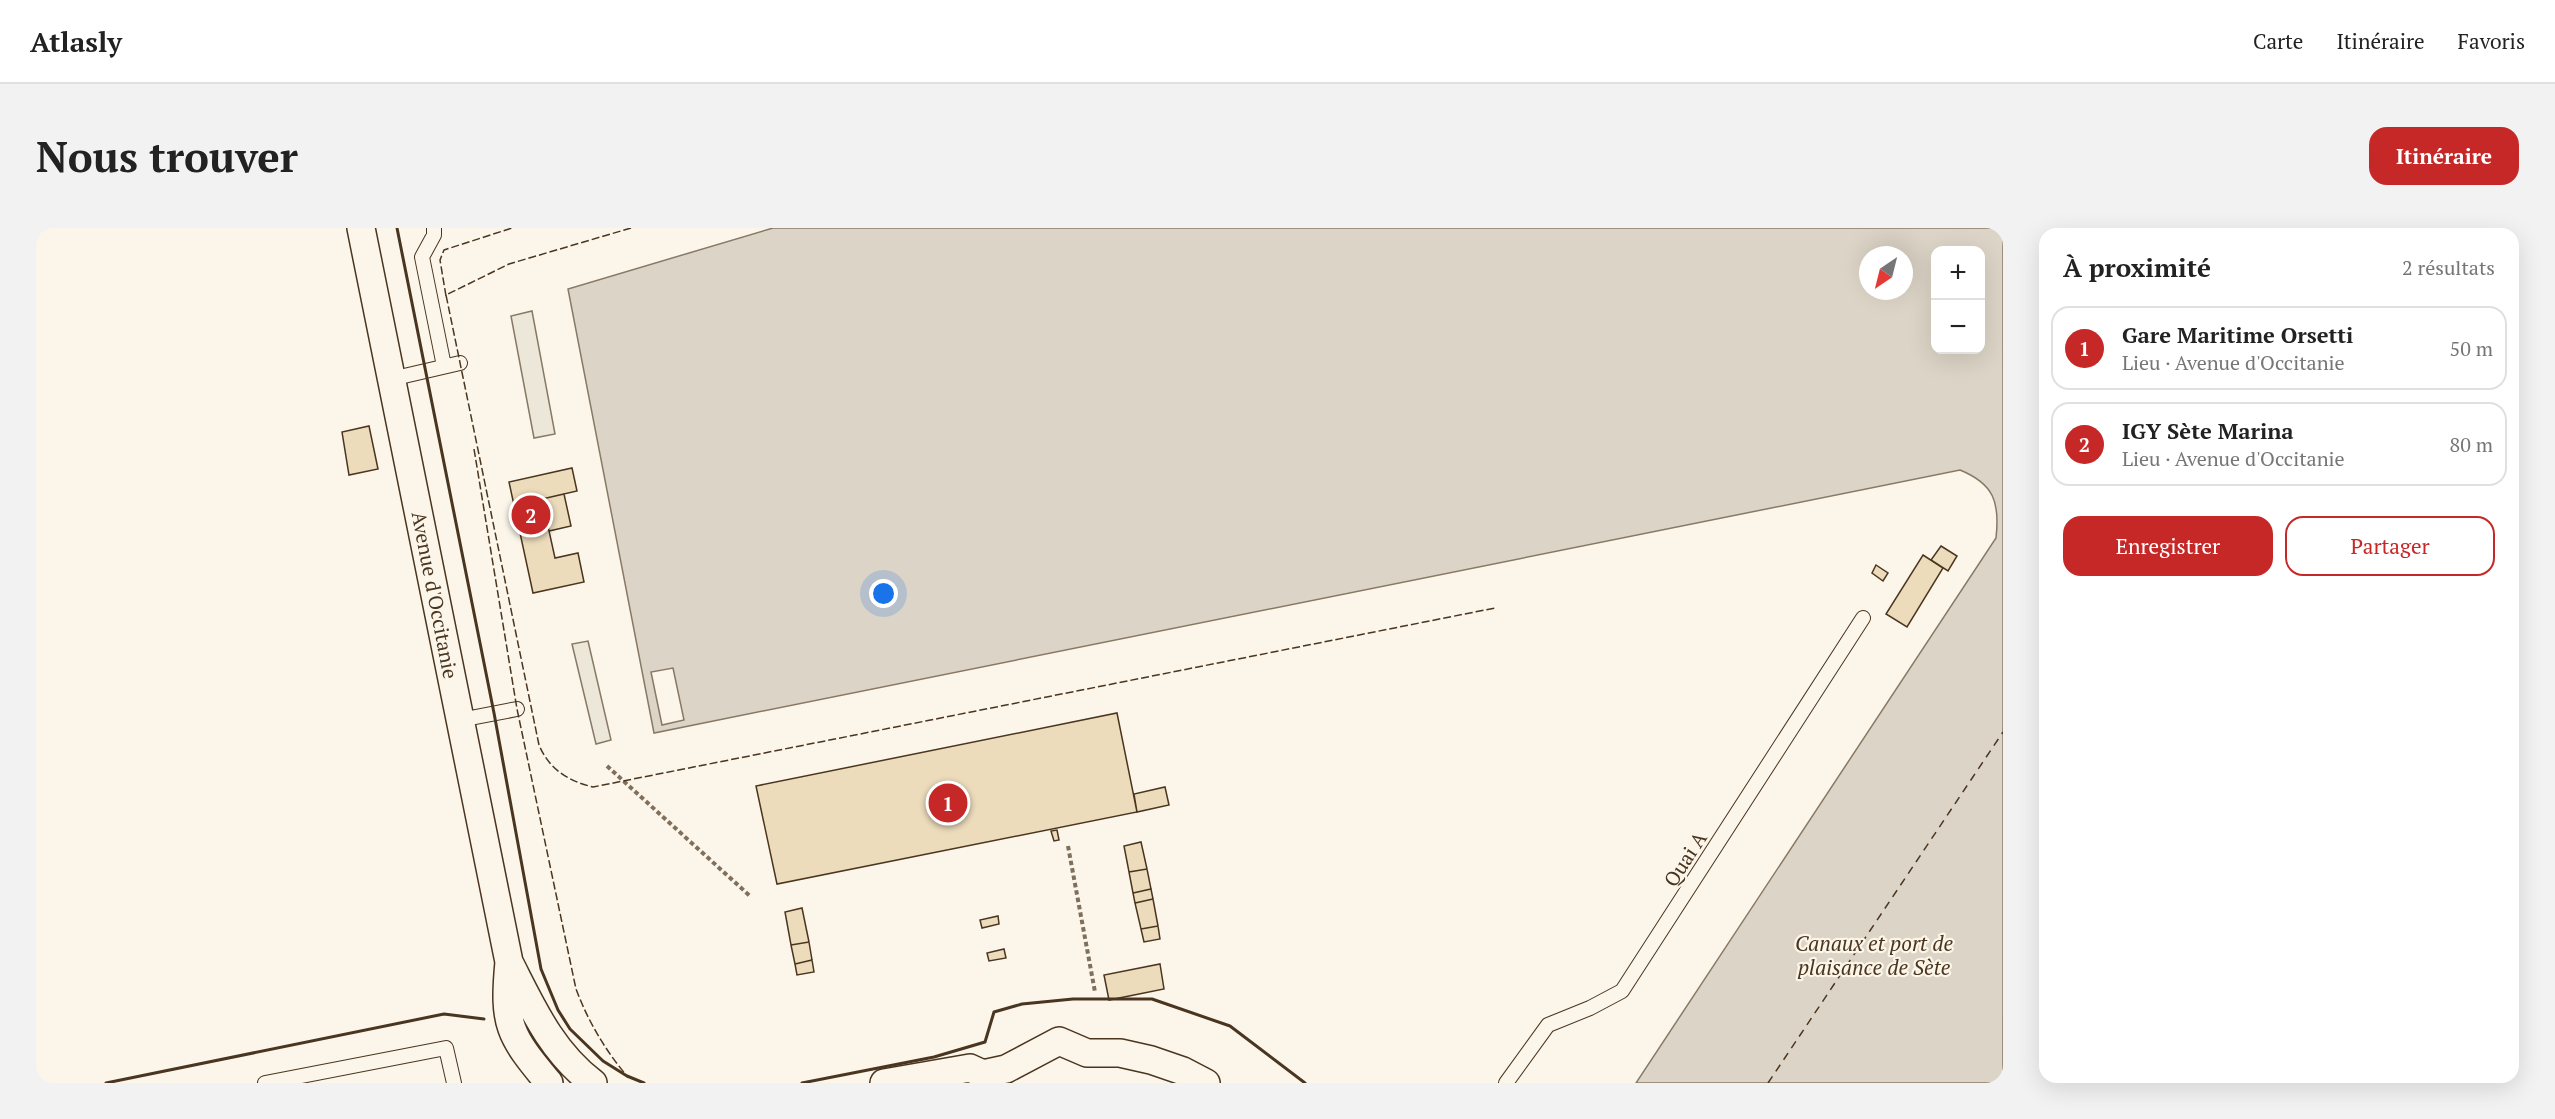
<!DOCTYPE html>
<html lang="fr">
<meta charset="utf-8">
<style>
:root{--surface:#fff;--page:#f2f2f2;--text:#222;--muted:#767676;--line:#e0e0e0;--accent:#c62828}
body{margin:0;font-family:"PT Serif",serif;background:var(--page);color:var(--text)}
.controls{position:absolute;right:18px;top:18px;display:grid;overflow:hidden;border-radius:12px;box-shadow:0 6px 24px #0002}
.controls button{width:54px;height:54px;display:grid;place-items:center;padding:0;border:0;border-bottom:2px solid var(--line);background:var(--surface);color:var(--text);font:30px sans-serif}
.compass{position:absolute;left:1823px;top:18px;width:54px;height:54px;border-radius:50%;background:var(--surface);box-shadow:0 6px 24px #0002;rotate:215deg}
.you{position:absolute;left:848px;top:366px;width:21px;height:21px;margin:-15px;border:4px solid #fff;border-radius:50%;background:#1a73e8;box-shadow:0 0 0 9px #1a73e833}
.badge{display:grid;place-items:center;width:39px;height:39px;border-radius:50%;background:var(--accent);color:#fff;font-size:20px;font-weight:700}
.pin{position:absolute;translate:-50% -50%;border:3px solid #fff;box-shadow:0 2px 6px #0006}
.list{margin:0;padding:0;list-style:none}
h2{display:flex;justify-content:space-between;align-items:center;height:78px;margin:0;padding:0 24px;font-size:26px}
h2 small{font-size:20px;font-weight:400;color:var(--muted)}
.list li{display:grid;grid-template-columns:39px 1fr auto;gap:18px;align-items:center;box-sizing:border-box;height:84px;margin:0 12px 12px;padding:0 12px;border:2px solid var(--line);border-radius:18px}
.list b{display:block;font-size:22px;white-space:nowrap}
.list p{margin:0;font-size:20px;white-space:nowrap;color:var(--muted)}
.list em{font-size:20px;font-style:normal;color:var(--muted)}
.actions{display:flex;gap:12px;padding:18px 24px}
.actions a{flex:1;padding:14px 0;border:2px solid var(--accent);border-radius:18px;text-align:center;font-size:21px;color:var(--accent)}
.actions .main{background:var(--accent);color:#fff}
.map{position:relative;flex:none;width:1967px;height:855px;overflow:hidden;border-radius:18px}
header{display:flex;align-items:center;gap:36px;box-sizing:border-box;height:84px;padding:0 30px;background:var(--surface);border-bottom:2px solid var(--line)}
header strong{font-size:28px}
nav{display:flex;gap:33px;margin-inline-start:auto;font-size:21px}
.intro{display:flex;align-items:center;justify-content:space-between;box-sizing:border-box;height:144px;padding:0 36px}
h1{margin:0;font-size:42px}
.button{padding:15px 27px;border-radius:18px;background:var(--accent);color:#fff;font-size:21px;font-weight:700}
main{display:flex;gap:36px;padding:0 36px}
aside{flex:1;background:var(--surface);border-radius:18px;box-shadow:0 6px 24px #0002}
.map>svg:first-child{display:block}
.parking{fill:#ede7d9;stroke:#887966;stroke-width:1.5}
.water{fill:#dcd4c6;stroke:#887966;stroke-width:1.5;fill-rule:evenodd}
.pier{fill:#fbf6e9;stroke:#887966;stroke-width:1.5}
.lines{fill:none;stroke-linecap:round;stroke-linejoin:round}
.ferry{stroke:#4a3520;stroke-width:1.5;stroke-dasharray:8 6;stroke-linecap:butt}
.building{fill:#ecdcbc;stroke:#4a3520;stroke-width:1.5}
.service-casing{stroke:#4a3520;stroke-width:16}
.minor-casing{stroke:#4a3520;stroke-width:30}
.path{stroke:#7f6f5c;stroke-width:4;stroke-dasharray:4.5 3;stroke-linecap:butt}
.service{stroke:#fbf6e9;stroke-width:14}
.minor{stroke:#fbf6e9;stroke-width:27}
.fence{stroke:#4a3520;stroke-width:1.5;stroke-dasharray:8 3;stroke-linecap:butt}
.wall{stroke:#4a3520;stroke-width:3}
.labels{text-anchor:middle;dominant-baseline:central;stroke-width:4.5;stroke-linejoin:round;paint-order:stroke}
.street-label{font-size:20px;fill:#4a3520;stroke:#fbf6e9}
.water-label{font-size:21px;font-style:italic;fill:#4a3520;stroke:#fbf6e9}
</style>
<header>
<strong>Atlasly</strong>
<nav><a>Carte</a><a>Itinéraire</a><a>Favoris</a></nav>
</header>
<div class="intro"><h1>Nous trouver</h1><a class="button">Itinéraire</a></div>
<main>
<div class="map">
<svg width="1967" height="855" viewBox="0 0 1967 855">
<rect width="100%" height="100%" fill="#fbf6e9"/>
<path class="parking" d="M 496,83 L 519,206 L 498,210 L 475,88 Z
M 552,413 L 575,512 L 560,516 L 536,416 Z"/>
<path class="water" d="M 737,0 L 1967,0 L 1967,847 L 1961,855 L 1600,855 L 1960,310 C 1964,274 1958,256 1924,242 L 618,505 L 532,61 ZM 1900,22 L 1944,22 L 1944,122 L 1900,122 ZM 1832,27 L 1868,27 L 1868,63 L 1832,63 Z"/>
<path class="pier" d="M 637,440 L 648,492 L 626,497 L 615,444 Z"/>
<g class="lines">
<path class="ferry" d="M 1732,855 L 1967,504"/>
</g>
<path class="building" d="M 333,198 L 342,241 L 313,247 L 306,204 Z
M 536,240 L 541,263 L 506,271 L 519,330 L 542,325 L 548,354 L 497,365 L 473,254 Z
M 528,266 L 535,298 L 513,303 L 506,271 Z
M 1905,318 L 1921,328 L 1912,343 L 1895,332 Z
M 1887,327 L 1907,340 L 1871,399 L 1850,386 Z
M 1840,337 L 1852,345 L 1847,353 L 1836,345 Z
M 1081,485 L 1101,584 L 741,656 L 720,558 Z
M 1129,559 L 1133,577 L 1101,584 L 1098,566 Z
M 1021,602 L 1023,612 L 1018,613 L 1015,603 Z
M 1105,614 L 1111,641 L 1093,644 L 1088,618 Z
M 1111,641 L 1115,661 L 1097,665 L 1093,644 Z
M 1115,661 L 1117,671 L 1099,675 L 1097,665 Z
M 1117,671 L 1122,698 L 1105,701 L 1099,675 Z
M 766,680 L 773,714 L 755,717 L 749,684 Z
M 962,688 L 963,696 L 946,700 L 944,692 Z
M 1122,698 L 1124,711 L 1108,714 L 1105,701 Z
M 773,714 L 776,732 L 759,736 L 755,717 Z
M 968,721 L 970,730 L 953,733 L 951,725 Z
M 776,732 L 778,744 L 761,747 L 759,736 Z
M 1124,736 L 1128,761 L 1073,772 L 1068,747 Z"/>
<g class="lines">
<defs>
<path id="service" d="M 398,0 L 398,7 L 386,29 L 408,138
M 355,151 L 424,135
M 424,492 L 481,481
M 229,855 L 410,820 L 418,855
M 1470,855 L 1512,797 L 1554,780 L 1586,763 L 1827,390"/>
<path id="minor" d="M 325,0 L 473,734 C 496,779 515,823 557,855
M 473,734 C 467,797 473,807 513,855
M 848,855 L 934,840 L 947,846 L 970,841 L 1023,813 L 1051,825 L 1084,825 L 1115,832 L 1147,843 L 1170,855"/>
</defs>
<use href="#service" class="service-casing"/>
<use href="#minor" class="minor-casing"/>
<path class="path" d="M 571,538 L 714,668
M 1032,618 L 1059,764"/>
<use href="#service" class="service"/>
<use href="#minor" class="minor"/>
<path class="fence" d="M 595,0 L 473,36 L 410,67 L 503,517 C 513,541 532,553 557,559 L 1459,380
M 410,68 L 404,32 L 408,22 L 476,0
M 438,221 L 481,481 L 540,761 C 552,793 569,822 591,848"/>
<path class="wall" d="M 361,0 L 458,485 L 505,741 L 522,782 L 534,801 L 567,833 L 591,848 L 608,855
M 70,855 L 408,786 L 448,791
M 766,855 L 898,829 L 949,814 L 958,784 L 986,776 L 1037,771 L 1116,771 L 1194,798 L 1269,855"/>
</g>
<g class="labels">
<g class="street-label">
<text transform="translate(399 367) rotate(79)">Avenue d'Occitanie</text>
<text transform="translate(1649 631) rotate(-57)">Quai A</text>
</g>
<g class="water-label">
<text x="1838" y="715">Canaux et port de<tspan x="1838" dy="24">plaisance de Sète</tspan></text>
</g>
</g>
</svg>
<div class="controls">
<button>+</button>
<button>−</button>
</div>
<svg class="compass" viewBox="-18 -18 36 36"><path d="M0-13l5 13h-10z" fill="#e53935"/><path d="M0 13l5-13h-10z" fill="#767676"/></svg>
<div class="you"></div>
<div class="pin badge" style="left:912px;top:575px">1</div>
<div class="pin badge" style="left:495px;top:287px">2</div>
</div>
<aside>
<h2>À proximité<small>2 résultats</small></h2>
<ul class="list">
<li><span class="badge">1</span><div><b>Gare Maritime Orsetti</b><p>Lieu · Avenue d'Occitanie</p></div><em>50 m</em></li>
<li><span class="badge">2</span><div><b>IGY Sète Marina</b><p>Lieu · Avenue d'Occitanie</p></div><em>80 m</em></li>
</ul>
<div class="actions"><a class="main">Enregistrer</a><a>Partager</a></div>
</aside>
</main>
